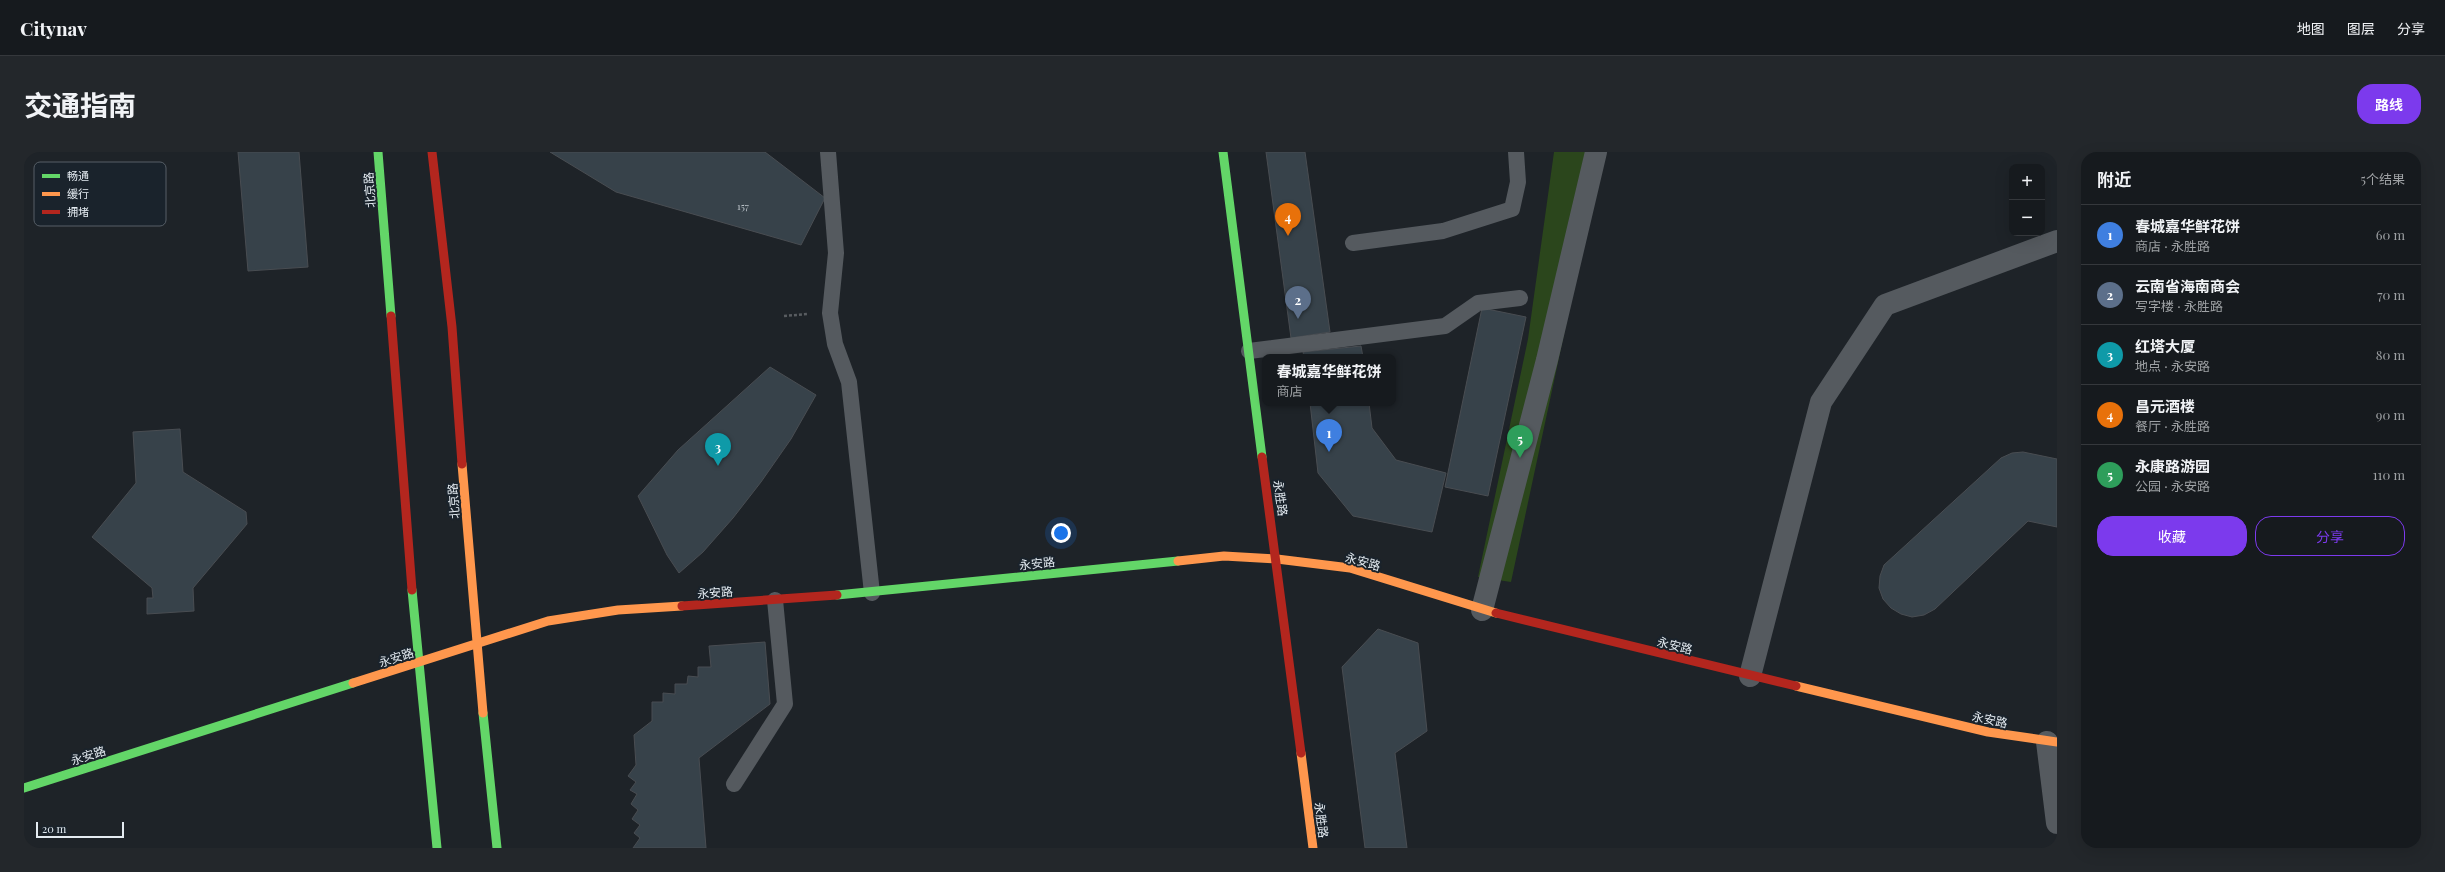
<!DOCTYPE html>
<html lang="zh">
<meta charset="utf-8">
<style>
:root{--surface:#161a1e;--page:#23272b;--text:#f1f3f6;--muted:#9ea1a4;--line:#35383c;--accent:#7c3aed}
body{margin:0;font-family:"Playfair Display","Noto Sans SC",serif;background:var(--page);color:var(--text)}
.controls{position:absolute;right:12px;top:12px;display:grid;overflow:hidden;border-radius:8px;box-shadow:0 4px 16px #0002}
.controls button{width:36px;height:36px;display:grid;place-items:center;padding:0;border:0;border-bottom:1px solid var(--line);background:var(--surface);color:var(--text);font:20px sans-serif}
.scale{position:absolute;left:12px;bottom:10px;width:88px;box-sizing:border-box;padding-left:4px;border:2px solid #e4ebf1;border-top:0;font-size:11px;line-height:14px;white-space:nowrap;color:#e4ebf1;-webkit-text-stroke:3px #1a232c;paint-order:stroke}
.you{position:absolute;left:1037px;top:381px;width:14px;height:14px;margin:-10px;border:3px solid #fff;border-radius:50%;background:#1a73e8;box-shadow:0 0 0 6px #1a73e833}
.badge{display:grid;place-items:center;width:26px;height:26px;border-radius:50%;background:var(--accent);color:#fff;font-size:13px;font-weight:700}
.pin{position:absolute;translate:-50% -33px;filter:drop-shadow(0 1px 2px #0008)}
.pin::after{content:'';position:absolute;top:21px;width:14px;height:12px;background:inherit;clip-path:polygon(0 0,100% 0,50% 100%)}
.popup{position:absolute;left:1238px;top:202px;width:134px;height:52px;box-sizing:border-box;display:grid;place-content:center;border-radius:8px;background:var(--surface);filter:drop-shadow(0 1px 3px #0005);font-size:13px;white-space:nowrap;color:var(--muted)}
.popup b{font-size:15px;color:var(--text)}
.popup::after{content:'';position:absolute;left:50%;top:100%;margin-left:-8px;border:8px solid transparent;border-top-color:var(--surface)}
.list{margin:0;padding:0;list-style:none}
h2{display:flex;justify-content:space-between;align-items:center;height:52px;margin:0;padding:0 16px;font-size:17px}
h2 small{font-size:13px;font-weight:400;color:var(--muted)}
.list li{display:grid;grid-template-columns:26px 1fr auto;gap:12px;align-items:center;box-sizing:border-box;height:60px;padding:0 16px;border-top:1px solid var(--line)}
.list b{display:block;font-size:15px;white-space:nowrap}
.list p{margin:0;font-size:13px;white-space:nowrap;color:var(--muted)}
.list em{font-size:13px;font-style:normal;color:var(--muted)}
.actions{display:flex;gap:8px;padding:12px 16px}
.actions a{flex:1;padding:9px 0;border:1px solid var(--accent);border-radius:16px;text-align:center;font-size:14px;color:var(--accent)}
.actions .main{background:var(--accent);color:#fff}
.map{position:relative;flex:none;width:2033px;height:696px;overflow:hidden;border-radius:16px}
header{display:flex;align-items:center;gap:24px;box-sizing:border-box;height:56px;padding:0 20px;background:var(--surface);border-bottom:1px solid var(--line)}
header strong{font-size:19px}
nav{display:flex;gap:22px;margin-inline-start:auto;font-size:14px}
.intro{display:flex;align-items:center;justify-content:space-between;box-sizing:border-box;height:96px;padding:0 24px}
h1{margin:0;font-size:28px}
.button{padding:10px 18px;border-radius:16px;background:var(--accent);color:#fff;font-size:14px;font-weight:700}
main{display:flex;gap:24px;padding:0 24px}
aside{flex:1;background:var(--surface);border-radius:16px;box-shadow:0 4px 16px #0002}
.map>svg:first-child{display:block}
.park{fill:#2b461c}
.building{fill:#37424a;stroke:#494d52}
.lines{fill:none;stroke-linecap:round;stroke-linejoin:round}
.path{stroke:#585c60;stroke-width:2.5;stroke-dasharray:3 2;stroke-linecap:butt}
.lane{stroke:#555a5f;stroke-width:16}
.street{stroke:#555a5f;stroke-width:22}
.fast{stroke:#63d668;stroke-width:9}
.slow{stroke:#ff974d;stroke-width:9}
.jam{stroke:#b3261e;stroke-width:9}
.labels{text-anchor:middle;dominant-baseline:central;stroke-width:4;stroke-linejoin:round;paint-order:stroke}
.number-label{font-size:10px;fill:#b9c1c7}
.street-label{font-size:12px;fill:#e4ebf1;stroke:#1a232c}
.key{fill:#1a232c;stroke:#575f67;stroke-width:1}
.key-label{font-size:11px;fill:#e4ebf1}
</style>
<header>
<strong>Citynav</strong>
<nav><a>地图</a><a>图层</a><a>分享</a></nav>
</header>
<div class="intro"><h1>交通指南</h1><a class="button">路线</a></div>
<main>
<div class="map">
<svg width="2033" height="696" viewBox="0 0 2033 696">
<rect width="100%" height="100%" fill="#1e2328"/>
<path class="park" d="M 1530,0 L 1579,0 L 1487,430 L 1454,425 L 1504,187 Z"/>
<path class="building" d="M 214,0 L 275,0 L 284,115 L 224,119 Z
M 526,0 L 741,0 L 801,46 L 777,93 L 592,40 Z
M 1242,0 L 1281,0 L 1306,180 L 1267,186 Z
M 1458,156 L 1502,165 L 1464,344 L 1421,335 Z
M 1337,194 L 1339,205 L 1280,205 L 1279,200 Z
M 746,215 L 792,243 L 767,287 L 737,330 L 709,366 L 679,400 L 655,421 L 643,403 L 614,344 L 654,298 Z
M 1286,251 L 1345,251 L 1348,276 L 1372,308 L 1422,321 L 1408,380 L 1329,364 L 1294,321 Z
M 156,277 L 159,320 L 222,360 L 223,372 L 169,436 L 170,459 L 123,462 L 123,446 L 129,446 L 128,436 L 68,385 L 112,331 L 109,280 Z
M 1999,300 L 2033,307 L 2033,375 L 2004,369 L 1911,457 L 1900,463 L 1888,465 L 1877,462 L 1867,456 L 1859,447 L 1855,436 L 1856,424 L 1860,413 L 1977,306 L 1988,301 Z
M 1354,477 L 1394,491 L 1403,579 L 1371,601 L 1383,696 L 1341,696 L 1318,515 Z
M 741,490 L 746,552 L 675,606 L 682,696 L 609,696 L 616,686 L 610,681 L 616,673 L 608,667 L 614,658 L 607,652 L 613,642 L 606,638 L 612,630 L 604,624 L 612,613 L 610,583 L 628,569 L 628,550 L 639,550 L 639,541 L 651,542 L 651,532 L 663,532 L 664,524 L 674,525 L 674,515 L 687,515 L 685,494 Z"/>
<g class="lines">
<path class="path" d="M 760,164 L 784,162"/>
<path class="lane" d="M 804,0 L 812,101 L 806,161 L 811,192 L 825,230 L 848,441
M 1329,91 L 1419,79 L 1488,57 L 1494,30 L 1492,0
M 1225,199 L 1421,174 L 1454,151 L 1496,146
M 710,632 L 761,552 L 751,448"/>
<path class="street" d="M 1458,458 L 1523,208 L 1572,0
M 1726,524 L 1797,250 L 1861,153 L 2033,89
M 2023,590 L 2033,671"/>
<path class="fast" d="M 354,0 L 367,164
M 1199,0 L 1238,305
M 388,438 L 413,696
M 813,443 L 1154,409
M 459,561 L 473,696
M 0,636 L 329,531"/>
<path class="slow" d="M 438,312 L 459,561
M 1154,409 L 1200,404 L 1253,407 L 1326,416 L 1472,461
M 329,531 L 524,469 L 594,458 L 658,454
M 1772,534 L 1964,580 L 2033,590
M 1277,601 L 1289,696"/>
<path class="jam" d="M 408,0 L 428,175 L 438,312
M 367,164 L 388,438
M 1238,305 L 1277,601
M 658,454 L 813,443
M 1472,461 L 1772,534"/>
</g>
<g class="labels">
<g class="number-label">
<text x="719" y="54">157</text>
</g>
<g class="street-label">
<text transform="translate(345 38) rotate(-94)">北京路</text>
<text transform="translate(1257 346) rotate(82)">永胜路</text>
<text transform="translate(429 349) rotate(-94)">北京路</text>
<text transform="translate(1339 409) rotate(15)">永安路</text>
<text transform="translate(1013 411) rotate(-6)">永安路</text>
<text transform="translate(691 440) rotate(-4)">永安路</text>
<text transform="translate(1651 493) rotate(14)">永安路</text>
<text transform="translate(372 505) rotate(-18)">永安路</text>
<text transform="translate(1966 567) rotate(12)">永安路</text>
<text transform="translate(64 603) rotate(-18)">永安路</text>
<text transform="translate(1298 668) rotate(83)">永胜路</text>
</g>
</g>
<rect x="10" y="10" width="132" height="64" rx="6" class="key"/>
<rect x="18" y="22" width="18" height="4" fill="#63d668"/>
<rect x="18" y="40" width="18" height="4" fill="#ff974d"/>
<rect x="18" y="58" width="18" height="4" fill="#b3261e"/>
<g class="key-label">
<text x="43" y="28">畅通</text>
<text x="43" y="46">缓行</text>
<text x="43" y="64">拥堵</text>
</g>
</svg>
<div class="controls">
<button>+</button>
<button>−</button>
</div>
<div class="scale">20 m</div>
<div class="you"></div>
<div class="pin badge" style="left:1305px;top:300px;background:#3f7fe0">1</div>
<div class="popup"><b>春城嘉华鲜花饼</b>商店</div>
<div class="pin badge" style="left:1274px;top:167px;background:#5c6f8a">2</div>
<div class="pin badge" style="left:694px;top:314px;background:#0f9aa8">3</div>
<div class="pin badge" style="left:1264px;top:84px;background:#e8710a">4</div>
<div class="pin badge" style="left:1496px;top:306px;background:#2e9e5b">5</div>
</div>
<aside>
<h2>附近<small>5个结果</small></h2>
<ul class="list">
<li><span class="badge" style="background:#3f7fe0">1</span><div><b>春城嘉华鲜花饼</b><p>商店 · 永胜路</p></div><em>60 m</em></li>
<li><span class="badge" style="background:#5c6f8a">2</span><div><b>云南省海南商会</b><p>写字楼 · 永胜路</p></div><em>70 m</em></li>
<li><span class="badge" style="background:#0f9aa8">3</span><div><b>红塔大厦</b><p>地点 · 永安路</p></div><em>80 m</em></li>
<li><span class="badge" style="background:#e8710a">4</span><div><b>昌元酒楼</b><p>餐厅 · 永胜路</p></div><em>90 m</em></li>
<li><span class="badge" style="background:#2e9e5b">5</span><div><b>永康路游园</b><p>公园 · 永安路</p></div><em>110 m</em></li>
</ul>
<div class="actions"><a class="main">收藏</a><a>分享</a></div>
</aside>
</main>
